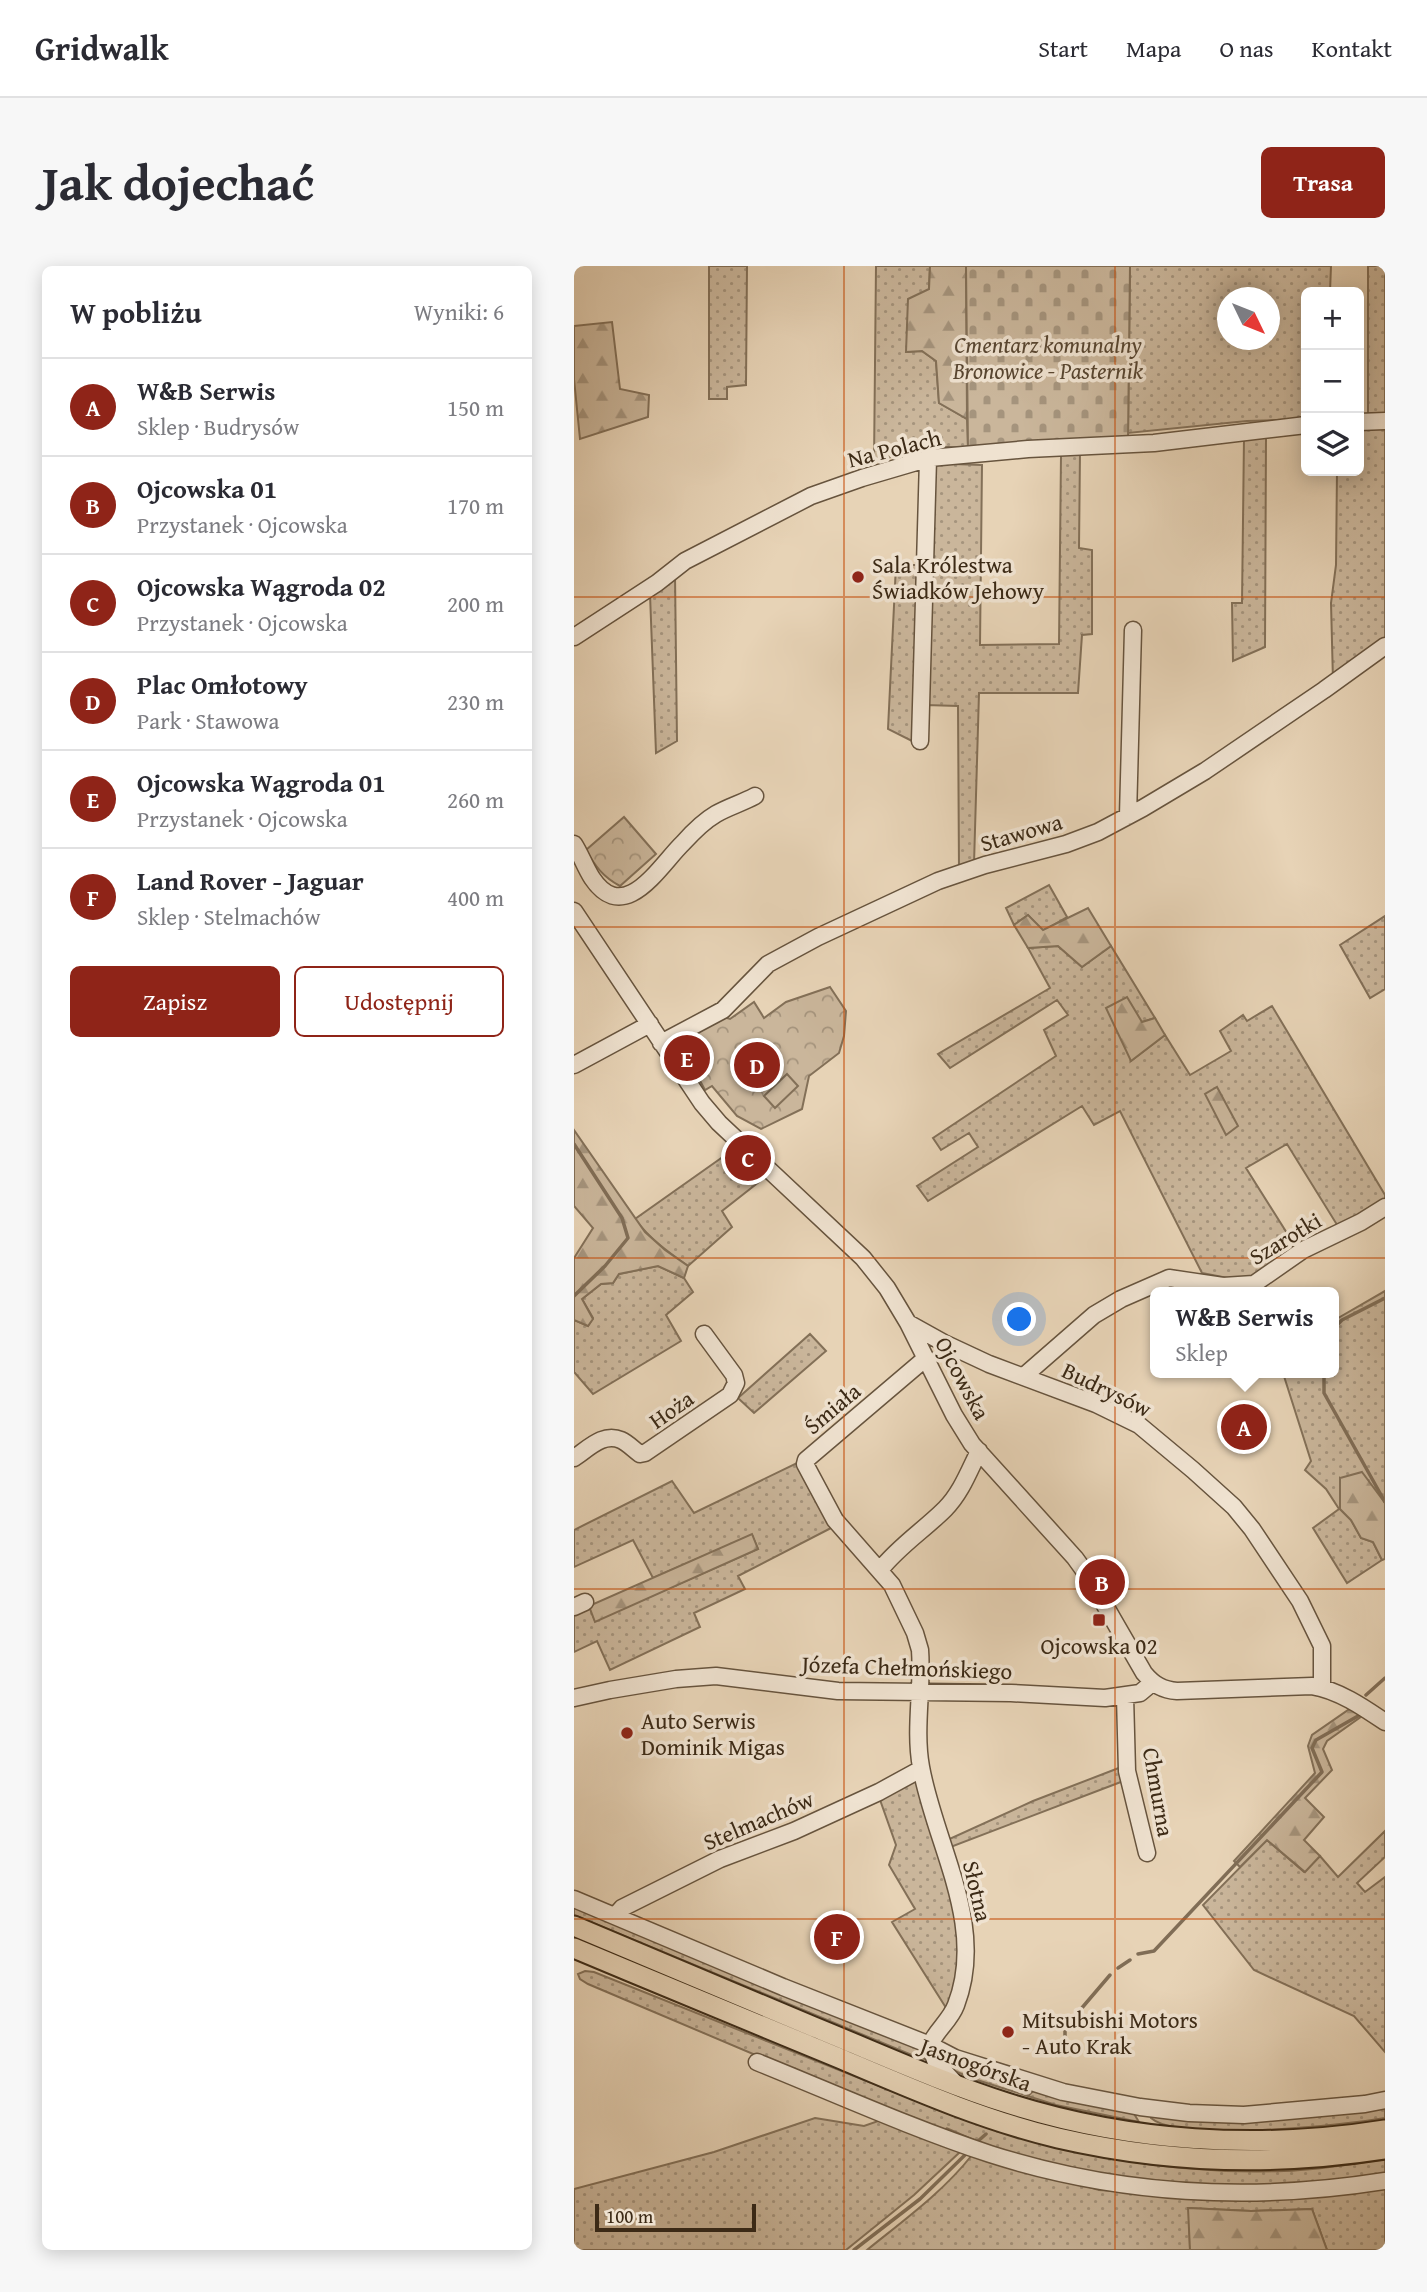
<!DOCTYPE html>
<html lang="pl">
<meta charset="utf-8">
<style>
:root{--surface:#fff;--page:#f7f7f7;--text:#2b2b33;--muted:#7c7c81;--line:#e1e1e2;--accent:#8f2418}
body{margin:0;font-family:"Gentium Book Plus",serif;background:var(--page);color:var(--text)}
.controls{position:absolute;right:21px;top:21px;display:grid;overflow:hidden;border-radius:10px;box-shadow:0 4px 18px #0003}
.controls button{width:63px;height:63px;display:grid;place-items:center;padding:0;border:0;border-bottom:2px solid var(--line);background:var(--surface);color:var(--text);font:35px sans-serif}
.compass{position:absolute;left:643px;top:21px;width:63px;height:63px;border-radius:50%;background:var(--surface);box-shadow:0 4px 18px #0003;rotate:133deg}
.scale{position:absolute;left:21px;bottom:18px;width:161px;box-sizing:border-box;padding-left:7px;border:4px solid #3c2a16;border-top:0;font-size:19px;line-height:24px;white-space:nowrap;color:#3c2a16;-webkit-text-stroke:5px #efe2d0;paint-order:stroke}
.you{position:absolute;left:446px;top:1054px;width:24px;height:24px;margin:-18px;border:5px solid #fff;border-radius:50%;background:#1a73e8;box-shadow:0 0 0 10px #1a73e833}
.badge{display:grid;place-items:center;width:46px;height:46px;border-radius:50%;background:var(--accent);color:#fff;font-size:23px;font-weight:700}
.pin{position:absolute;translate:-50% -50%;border:4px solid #fff;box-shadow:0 2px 7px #0006}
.popup{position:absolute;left:576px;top:1021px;width:189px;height:91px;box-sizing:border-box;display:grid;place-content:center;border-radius:10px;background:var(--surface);filter:drop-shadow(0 2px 5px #0005);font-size:23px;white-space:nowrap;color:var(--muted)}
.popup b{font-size:26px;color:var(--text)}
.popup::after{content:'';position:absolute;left:50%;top:100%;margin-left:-14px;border:14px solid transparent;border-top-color:var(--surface)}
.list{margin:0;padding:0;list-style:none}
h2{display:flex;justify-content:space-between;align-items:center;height:91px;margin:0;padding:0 28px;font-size:30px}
h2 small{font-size:23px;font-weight:400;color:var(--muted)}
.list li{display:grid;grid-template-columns:46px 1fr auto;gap:21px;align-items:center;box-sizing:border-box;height:98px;padding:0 28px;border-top:2px solid var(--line)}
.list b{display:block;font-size:26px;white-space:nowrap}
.list p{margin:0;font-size:23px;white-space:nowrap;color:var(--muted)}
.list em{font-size:23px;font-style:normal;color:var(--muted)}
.actions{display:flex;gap:14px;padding:21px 28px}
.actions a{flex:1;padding:16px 0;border:2px solid var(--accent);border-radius:10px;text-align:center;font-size:24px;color:var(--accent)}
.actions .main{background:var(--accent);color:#fff}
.icon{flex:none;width:38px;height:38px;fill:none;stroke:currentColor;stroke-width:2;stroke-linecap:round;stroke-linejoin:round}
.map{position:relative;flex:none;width:811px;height:1984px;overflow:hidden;border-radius:10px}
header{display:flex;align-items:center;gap:42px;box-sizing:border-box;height:98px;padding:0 35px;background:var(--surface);border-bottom:2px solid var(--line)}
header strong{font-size:33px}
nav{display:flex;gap:38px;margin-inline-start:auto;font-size:24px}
.intro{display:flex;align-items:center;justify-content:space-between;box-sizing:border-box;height:168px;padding:0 42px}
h1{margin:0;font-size:49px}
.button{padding:18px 32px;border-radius:10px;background:var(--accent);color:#fff;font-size:24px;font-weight:700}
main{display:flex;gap:42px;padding:0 42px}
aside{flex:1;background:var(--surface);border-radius:10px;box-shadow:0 4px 18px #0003}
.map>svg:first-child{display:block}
.grass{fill:url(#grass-dots);stroke:#837058;stroke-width:2;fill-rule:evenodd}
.forest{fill:url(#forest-firs);stroke:#837058;stroke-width:2}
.cemetery{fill:url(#cemetery-stones);stroke:#837058;stroke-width:2}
.park{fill:url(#park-crowns);stroke:#837058;stroke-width:2}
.pitch{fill:#cab69b;stroke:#837058;stroke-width:2}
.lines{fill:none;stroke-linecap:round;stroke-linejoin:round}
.stream{stroke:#806d56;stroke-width:3.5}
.minor-casing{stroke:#67543e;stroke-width:19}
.major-casing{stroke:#3c2a16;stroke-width:23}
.minor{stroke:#efe2d0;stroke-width:16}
.major{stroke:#e7d3b6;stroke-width:19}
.grid{fill:none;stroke:#c6500e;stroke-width:2;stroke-opacity:0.55}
.poi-dot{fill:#8f2418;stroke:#efe2d0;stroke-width:2.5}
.labels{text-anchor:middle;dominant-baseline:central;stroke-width:7;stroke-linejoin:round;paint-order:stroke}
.park-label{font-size:23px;font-style:italic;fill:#584631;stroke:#efe2d0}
.street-label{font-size:23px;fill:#3c2a16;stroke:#efe2d0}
.poi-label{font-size:23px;fill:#3c2a16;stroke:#efe2d0;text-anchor:start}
</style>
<header>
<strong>Gridwalk</strong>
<nav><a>Start</a><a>Mapa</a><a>O nas</a><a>Kontakt</a></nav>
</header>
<div class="intro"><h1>Jak dojechać</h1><a class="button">Trasa</a></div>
<main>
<aside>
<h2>W pobliżu<small>Wyniki: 6</small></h2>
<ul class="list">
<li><span class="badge">A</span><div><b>W&amp;B Serwis</b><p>Sklep · Budrysów</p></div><em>150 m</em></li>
<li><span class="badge">B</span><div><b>Ojcowska 01</b><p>Przystanek · Ojcowska</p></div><em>170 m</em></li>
<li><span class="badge">C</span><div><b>Ojcowska Wągroda 02</b><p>Przystanek · Ojcowska</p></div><em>200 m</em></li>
<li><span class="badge">D</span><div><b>Plac Omłotowy</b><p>Park · Stawowa</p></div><em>230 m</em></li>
<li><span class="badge">E</span><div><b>Ojcowska Wągroda 01</b><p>Przystanek · Ojcowska</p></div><em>260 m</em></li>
<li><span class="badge">F</span><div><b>Land Rover - Jaguar</b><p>Sklep · Stelmachów</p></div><em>400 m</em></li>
</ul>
<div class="actions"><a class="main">Zapisz</a><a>Udostępnij</a></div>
</aside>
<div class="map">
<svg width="811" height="1984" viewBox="0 0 811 1984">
<defs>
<pattern id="grass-dots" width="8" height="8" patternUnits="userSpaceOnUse" patternTransform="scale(1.75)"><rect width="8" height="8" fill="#cab69b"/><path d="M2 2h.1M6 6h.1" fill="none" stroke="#a5947d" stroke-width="1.8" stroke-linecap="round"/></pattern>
<pattern id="forest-firs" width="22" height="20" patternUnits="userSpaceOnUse" patternTransform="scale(1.75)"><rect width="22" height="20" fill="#cab69b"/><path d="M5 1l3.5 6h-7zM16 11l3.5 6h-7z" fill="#a5947d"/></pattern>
<pattern id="cemetery-stones" width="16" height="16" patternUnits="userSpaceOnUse" patternTransform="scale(1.75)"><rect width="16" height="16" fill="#cab69b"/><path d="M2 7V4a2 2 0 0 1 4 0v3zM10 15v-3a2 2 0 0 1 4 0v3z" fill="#a5947d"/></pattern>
<pattern id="park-crowns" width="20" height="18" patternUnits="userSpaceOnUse" patternTransform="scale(1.75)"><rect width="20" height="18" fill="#cab69b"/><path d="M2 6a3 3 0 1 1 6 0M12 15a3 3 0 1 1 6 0" fill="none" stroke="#a5947d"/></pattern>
</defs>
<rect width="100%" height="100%" fill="#e7d3b6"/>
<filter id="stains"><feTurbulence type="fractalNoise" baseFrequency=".00286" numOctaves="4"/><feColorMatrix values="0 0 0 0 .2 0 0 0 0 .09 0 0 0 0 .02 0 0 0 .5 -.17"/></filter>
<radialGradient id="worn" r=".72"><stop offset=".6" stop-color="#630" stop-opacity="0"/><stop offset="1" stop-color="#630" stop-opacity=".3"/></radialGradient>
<path class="grass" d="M 135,0 L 173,0 L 172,119 L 153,121 L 153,133 L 135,133 Z
M 302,0 L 356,0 L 355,23 L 333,86 L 348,85 L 362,95 L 365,137 L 393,153 L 394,182 L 354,180 L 300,196 Z
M 556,0 L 757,0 L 756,26 L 732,26 L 732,153 L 673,155 L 554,167 ZM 654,32 L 696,32 L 696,74 L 654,74 Z
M 794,0 L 811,0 L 811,151 L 794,151 Z
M 811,159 L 811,375 L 759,415 L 757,337 L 762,299 L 763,205 L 785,205 L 785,160 Z
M 692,170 L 691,381 L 659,395 L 658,337 L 668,337 L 670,172 Z
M 506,186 L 505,282 L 518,284 L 518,368 L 508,369 L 504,427 L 405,427 L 400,598 L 385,603 L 384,440 L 352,439 L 342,477 L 314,463 L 322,299 L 348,299 L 349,197 L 408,199 L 406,379 L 485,378 L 487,189 Z
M 101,309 L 103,475 L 82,487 L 76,328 Z
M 475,619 L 493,651 L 469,665 L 454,649 L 440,659 L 432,642 Z
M 811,650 L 811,723 L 796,732 L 766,679 Z
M 484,680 L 508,701 L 537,680 L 581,752 L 568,756 L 557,795 L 591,769 L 616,809 L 657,785 L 646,765 L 669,749 L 673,755 L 698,740 L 811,929 L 811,934 L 765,962 L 713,878 L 672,902 L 723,983 L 682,1010 L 664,1014 L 628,1007 L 546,845 L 520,859 L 508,840 L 354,935 L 343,920 L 404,881 L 395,867 L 367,884 L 359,872 L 482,790 L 470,764 L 494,749 L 483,734 L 376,802 L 364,788 L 476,722 L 454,682 Z
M 160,883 L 190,912 L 148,945 L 158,961 L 114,1000 C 94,986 76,973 61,953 Z
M 84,1000 L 110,1012 L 119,1026 L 92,1049 L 107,1075 L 19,1128 L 0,1106 L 0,1054 L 14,1060 L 19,1052 L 8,1033 L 27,1018 L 39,1017 L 45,1008 Z
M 811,1025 L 811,1237 L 766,1212 L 766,1243 L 777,1254 L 787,1272 L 799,1276 L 808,1294 L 773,1317 L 739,1262 L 765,1243 L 752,1223 L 731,1204 L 737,1195 L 709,1107 L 759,1107 L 759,1055 Z
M 236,1068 L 252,1085 L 180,1147 L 164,1132 Z
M 223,1197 L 259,1261 L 164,1310 L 171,1323 L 120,1347 L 126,1361 L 36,1404 L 23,1375 L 0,1386 L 0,1347 L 15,1340 L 21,1355 L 184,1283 L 178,1269 L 79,1312 L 59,1274 L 0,1301 L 0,1264 L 98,1215 L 120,1247 Z
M 550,1500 L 552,1514 L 374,1582 L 371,1575 L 459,1535 Z
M 338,1512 L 346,1514 L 384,1659 L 388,1684 L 374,1745 L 318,1656 L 341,1643 L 315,1599 L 322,1579 L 305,1531 Z
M 811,1565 L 811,1591 L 783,1617 L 791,1626 L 811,1611 L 811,1786 L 780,1750 L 680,1704 L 629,1639 L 693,1574 L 730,1606 L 746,1590 L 764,1611 Z
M 0,1639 L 347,1782 L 352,1790 L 351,1793 L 345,1792 L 0,1649 Z
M 11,1705 L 20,1706 L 380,1850 C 489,1888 594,1909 710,1905 C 744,1904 778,1898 811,1893 L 811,1912 L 732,1922 L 566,1917 L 417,1884 L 231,1810 L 14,1718 L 6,1713 L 4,1708 Z
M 365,1789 L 559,1846 L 565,1856 L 482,1839 L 400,1813 L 378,1804 Z
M 811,1838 L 811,1852 C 771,1859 605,1877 577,1852 L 578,1849 Z
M 241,1852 L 290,1860 L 307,1854 L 387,1885 L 340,1929 L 272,1984 L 0,1984 L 0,1923 L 140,1886 Z
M 398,1889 L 438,1898 L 525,1924 L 615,1930 L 811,1919 L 811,1984 L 753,1984 L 738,1943 L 677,1945 L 615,1942 L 616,1984 L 293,1984 C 330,1954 369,1926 398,1889 Z"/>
<path class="forest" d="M 356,0 L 392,0 L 393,153 L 365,137 L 362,95 L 348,85 L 332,86 L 334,33 L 355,23 Z
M 38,56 L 46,123 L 75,129 L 74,151 L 6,173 L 0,113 L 0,60 Z
M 514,642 L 537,680 L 508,701 L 484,680 L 454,682 L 440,659 L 454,649 L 469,664 Z
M 553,731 L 568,756 L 581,752 L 591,769 L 557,795 L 532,742 Z
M 643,821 L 664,860 L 652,869 L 631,828 Z
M 0,864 L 71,966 L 91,984 L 114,1000 L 110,1012 L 84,1000 L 45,1008 L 39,1017 L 27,1018 L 8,1033 L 19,1053 L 14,1060 L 0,1054 L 0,992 L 19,962 L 0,940 Z
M 788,1206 L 811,1237 L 811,1293 L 808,1294 L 799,1276 L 787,1272 L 777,1254 L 766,1243 L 766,1212 Z
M 178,1268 L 184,1283 L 21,1356 L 15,1340 Z
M 777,1442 L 791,1448 L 753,1475 L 749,1483 L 758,1504 L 731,1532 L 750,1551 L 730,1574 L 746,1590 L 731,1606 L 693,1574 L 666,1601 L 660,1595 L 741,1507 L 734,1480 L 738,1469 Z
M 614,1942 L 677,1945 L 738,1943 L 753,1984 L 616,1984 Z"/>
<path class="cemetery" d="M 392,0 L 556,0 L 554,173 L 394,182 Z"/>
<path class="park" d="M 50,551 L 82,588 L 46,620 C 29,611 21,600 12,584 Z
M 256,721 L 272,745 L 270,770 L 265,787 L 235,810 L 228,843 L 187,863 L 163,850 L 138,820 L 131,824 L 105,776 L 150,751 L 156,753 L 180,736 L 190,752 L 212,736 Z"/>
<path class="pitch" d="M 213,808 L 224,820 L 201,842 L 190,830 Z"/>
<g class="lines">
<path class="stream" d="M 0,878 L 48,952 L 54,972 L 31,1000 L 0,1030
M 759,1063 L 768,1054 L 811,1032
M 750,1107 L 750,1127 L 811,1236
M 792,1429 L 811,1412
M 564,1688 L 580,1685 L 748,1506 L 738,1482 L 742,1474 L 784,1450
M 544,1702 L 556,1694
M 501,1750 L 536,1709
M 487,1787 L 491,1780 L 491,1765
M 454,1829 L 459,1824
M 373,1863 L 403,1876
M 403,1876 L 412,1868
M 280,1984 L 346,1933 L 393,1887"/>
<defs>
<path id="minor" d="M 785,156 L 811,155
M 0,371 L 83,317 L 111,295 L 237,230 L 288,212 L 356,192 L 454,183 L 580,177 L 732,159
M 346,475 L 354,193
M 554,550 L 559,364
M 0,578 C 7,589 11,601 18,612 C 51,661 86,599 109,577 C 118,567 130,555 142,548 C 154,541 168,537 181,530
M 0,645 L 128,837 L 145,857 L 289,992 L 313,1022 L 334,1057 L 380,1149 L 398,1178 L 501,1292 L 514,1310 L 570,1407 C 580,1419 589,1424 603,1425 L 738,1420 C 764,1424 789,1441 811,1456
M 87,777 L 149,744 L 194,698 L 244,671 L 364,615 L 411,599 L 492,578 L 524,566 L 569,542 L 631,505 L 750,424 L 811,380
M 0,799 L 76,758
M 334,1057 L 370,1077 L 415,1098 L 522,1138 L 565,1159 L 619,1204 L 660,1241 L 678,1263 L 726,1335 L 748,1380 L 748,1422
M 352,1092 L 232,1194 L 231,1198 L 261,1254 L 318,1319 L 341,1367 L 346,1384 C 349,1422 340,1463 347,1501 C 361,1579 413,1659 382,1739 C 376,1755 362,1764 356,1779 L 362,1797 L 381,1817
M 450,1110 L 520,1049 L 547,1033 L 595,1012 L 649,1020 L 680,1018 L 729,984 L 787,956 L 811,941
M 0,1192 C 14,1183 29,1166 47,1174 C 54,1177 60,1184 66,1188 L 71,1187 L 156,1129 L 162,1117 L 160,1109 L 130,1068
M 306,1304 C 325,1280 350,1264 371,1243 C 387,1227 395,1205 405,1185
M 0,1341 L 11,1336
M 551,1430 L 553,1505 L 573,1587
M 0,1432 L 36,1424 L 102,1413 L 142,1410 L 264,1425 L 437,1427 L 531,1432 L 566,1427 L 578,1417
M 0,1633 L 209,1721 L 356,1779 L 381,1792 L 489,1826 L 566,1841 L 615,1847 L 670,1849 L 791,1838 L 811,1834
M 41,1650 L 48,1642 L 146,1593 L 220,1565 L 305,1526 L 347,1503
M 183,1796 C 260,1827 337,1862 416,1888 C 544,1929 679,1936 811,1915"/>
<path id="major" d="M 0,1660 C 80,1694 160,1727 240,1761 C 304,1787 367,1816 433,1837 C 555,1876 685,1884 811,1864
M 0,1682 C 88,1719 176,1755 265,1792 C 336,1822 408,1854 484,1872 C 592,1897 702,1900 811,1883"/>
</defs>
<use href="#minor" class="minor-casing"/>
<use href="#major" class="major-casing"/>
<use href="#minor" class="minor"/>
<use href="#major" class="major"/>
</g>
<path class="grid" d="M 270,0 L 270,1984M 541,0 L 541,1984M 0,331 L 811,331M 0,661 L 811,661M 0,992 L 811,992M 0,1323 L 811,1323M 0,1653 L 811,1653"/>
<g class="poi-dot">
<circle cx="284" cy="311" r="7"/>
<rect x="518" y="1347" width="14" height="14" rx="3.5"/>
<circle cx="53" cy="1467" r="7"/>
<circle cx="434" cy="1766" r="7"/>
</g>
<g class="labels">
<g class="park-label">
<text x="474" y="78">Cmentarz komunalny<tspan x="474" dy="26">Bronowice - Pasternik</tspan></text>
</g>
<g class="street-label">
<text transform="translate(320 182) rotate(-14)">Na Polach</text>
<text transform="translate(447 566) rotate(-16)">Stawowa</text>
<text transform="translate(711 972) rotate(-31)">Szarotki</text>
<text transform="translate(389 1112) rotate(62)">Ojcowska</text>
<text transform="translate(533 1123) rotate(26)">Budrysów</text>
<text transform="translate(258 1142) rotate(-40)">Śmiała</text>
<text transform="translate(97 1143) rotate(-35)">Hoża</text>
<text transform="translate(333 1401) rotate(2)">Józefa Chełmońskiego</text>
<text transform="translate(585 1526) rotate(80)">Chmurna</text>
<text transform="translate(184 1554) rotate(-23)">Stelmachów</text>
<text transform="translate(404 1625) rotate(77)">Słotna</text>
<text transform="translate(402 1798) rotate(20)">Jasnogórska</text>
</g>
<g class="poi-label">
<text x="298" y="298">Sala Królestwa<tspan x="298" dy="26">Świadków Jehowy</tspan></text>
<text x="525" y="1379" text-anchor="middle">Ojcowska 02</text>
<text x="67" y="1454">Auto Serwis<tspan x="67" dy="26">Dominik Migas</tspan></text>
<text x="448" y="1753">Mitsubishi Motors<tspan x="448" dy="26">- Auto Krak</tspan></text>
</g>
</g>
<rect width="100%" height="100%" filter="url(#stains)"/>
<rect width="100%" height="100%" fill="url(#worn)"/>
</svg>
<div class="controls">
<button>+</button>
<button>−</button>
<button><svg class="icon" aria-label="layers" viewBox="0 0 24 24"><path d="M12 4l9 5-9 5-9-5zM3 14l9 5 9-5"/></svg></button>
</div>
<svg class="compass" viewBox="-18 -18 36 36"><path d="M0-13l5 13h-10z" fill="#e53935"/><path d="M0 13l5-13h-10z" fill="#7c7c81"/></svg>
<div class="scale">100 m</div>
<div class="you"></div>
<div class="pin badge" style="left:670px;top:1161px">A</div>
<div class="popup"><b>W&amp;B Serwis</b>Sklep</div>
<div class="pin badge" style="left:528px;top:1316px">B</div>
<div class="pin badge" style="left:174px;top:892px">C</div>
<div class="pin badge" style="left:183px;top:799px">D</div>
<div class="pin badge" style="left:113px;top:792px">E</div>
<div class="pin badge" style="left:263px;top:1671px">F</div>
</div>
</main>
